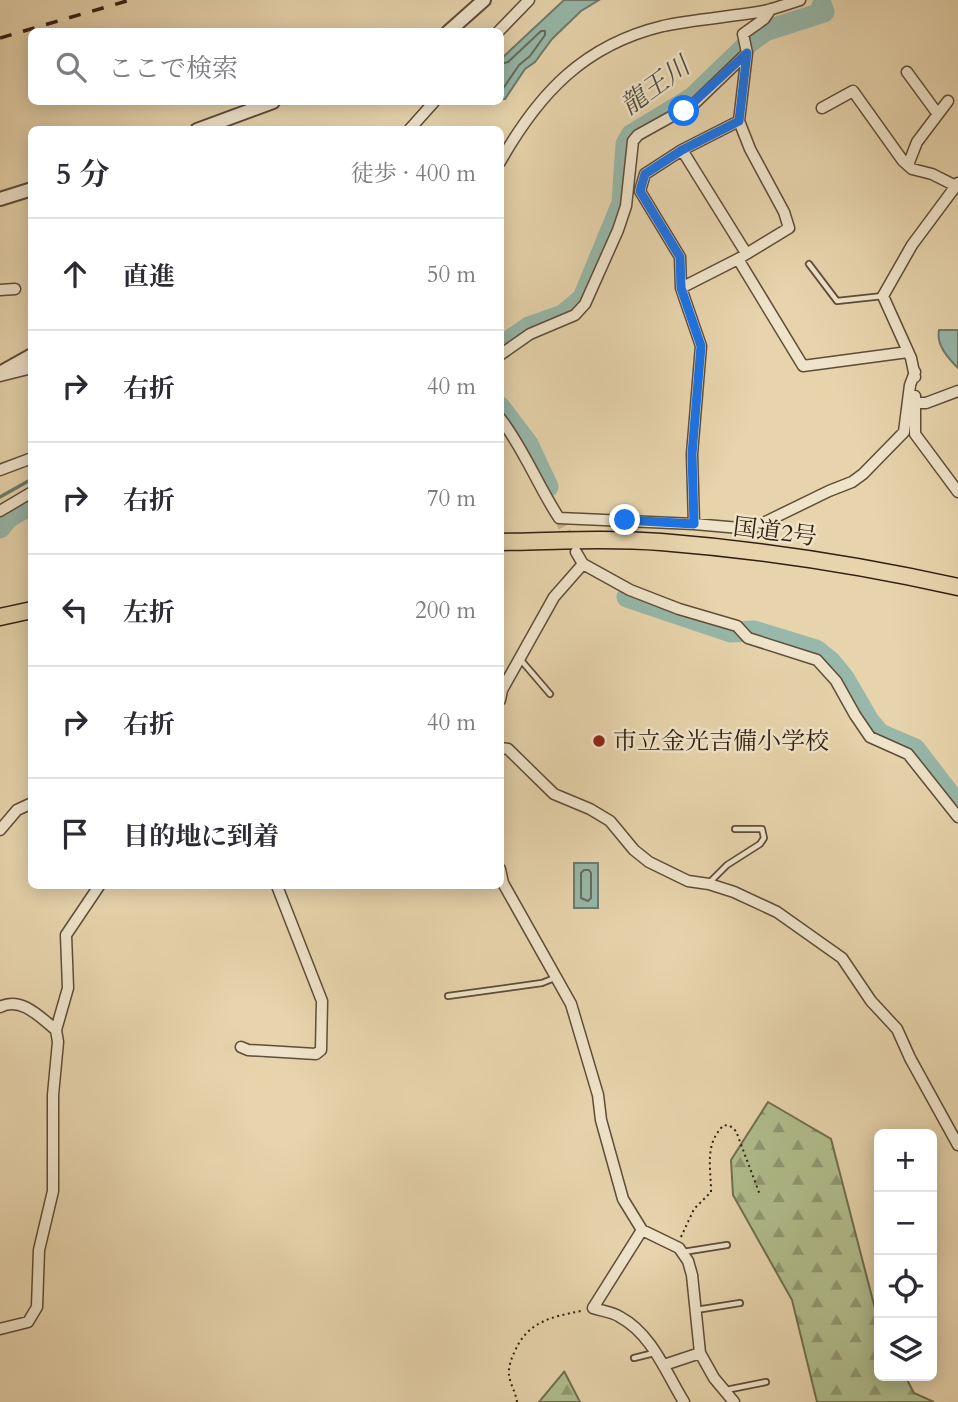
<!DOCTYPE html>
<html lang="ja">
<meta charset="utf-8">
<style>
:root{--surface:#fff;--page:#f2f2f3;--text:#2b2b33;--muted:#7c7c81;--line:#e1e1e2}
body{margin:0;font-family:Cardo,"Noto Serif JP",serif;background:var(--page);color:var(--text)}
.controls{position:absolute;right:21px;bottom:21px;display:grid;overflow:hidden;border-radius:10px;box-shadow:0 4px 18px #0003}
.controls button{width:63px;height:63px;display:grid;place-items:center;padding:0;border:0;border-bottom:2px solid var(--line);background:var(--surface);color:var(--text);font:35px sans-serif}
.stop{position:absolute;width:21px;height:21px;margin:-16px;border:5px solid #1a73e8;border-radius:50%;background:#fff}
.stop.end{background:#1a73e8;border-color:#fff;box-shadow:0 2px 7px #0008}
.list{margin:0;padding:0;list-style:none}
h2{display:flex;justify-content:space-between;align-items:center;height:91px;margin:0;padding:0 28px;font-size:30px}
h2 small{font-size:23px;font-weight:400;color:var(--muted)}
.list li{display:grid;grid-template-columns:46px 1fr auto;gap:21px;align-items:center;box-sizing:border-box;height:112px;padding:0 28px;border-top:2px solid var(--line)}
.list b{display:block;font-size:26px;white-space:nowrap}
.list em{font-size:23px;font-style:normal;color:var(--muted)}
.icon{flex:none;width:38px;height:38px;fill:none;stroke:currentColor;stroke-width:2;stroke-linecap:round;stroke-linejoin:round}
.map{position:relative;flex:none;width:958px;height:1402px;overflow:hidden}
.search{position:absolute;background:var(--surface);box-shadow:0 4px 18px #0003;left:28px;top:28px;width:476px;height:77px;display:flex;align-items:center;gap:18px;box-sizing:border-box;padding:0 24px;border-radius:10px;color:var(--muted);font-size:26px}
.panel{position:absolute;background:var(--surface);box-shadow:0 4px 18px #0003;left:28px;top:126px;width:476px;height:763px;border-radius:10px}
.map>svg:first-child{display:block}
.forest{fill:url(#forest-firs);stroke:#706f4f;stroke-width:2}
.water{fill:#97b8aa;stroke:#6e7b6d;stroke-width:2}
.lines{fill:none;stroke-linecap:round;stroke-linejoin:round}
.shore{stroke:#646c5e;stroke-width:2}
.stream{stroke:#6e7b6d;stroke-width:3.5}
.river{stroke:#97b8aa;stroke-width:21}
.minor-tunnel{stroke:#c2b08d;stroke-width:10;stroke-dasharray:10 5;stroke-linecap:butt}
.service-casing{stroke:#5e4d38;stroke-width:8}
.minor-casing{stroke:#5e4d38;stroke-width:13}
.tertiary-casing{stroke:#5e4d38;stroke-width:16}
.trunk-casing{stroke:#302011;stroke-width:19}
.path{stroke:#302011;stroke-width:2;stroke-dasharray:2 3.5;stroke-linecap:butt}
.service{stroke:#efe3c9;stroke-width:4.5}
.minor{stroke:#efe3c9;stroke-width:10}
.tertiary{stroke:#efe3c9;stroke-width:12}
.trunk{stroke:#e7d4ac;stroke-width:16}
.rail{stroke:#302011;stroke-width:3.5;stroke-dasharray:12 12;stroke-linecap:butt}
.route{stroke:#1a73e8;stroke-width:9}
.poi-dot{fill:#8f2418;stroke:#efe3c9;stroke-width:2.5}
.labels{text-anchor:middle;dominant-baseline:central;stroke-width:5;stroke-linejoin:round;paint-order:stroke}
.street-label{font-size:24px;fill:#302011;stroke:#efe3c9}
.poi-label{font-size:24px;fill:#302011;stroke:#efe3c9;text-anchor:start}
.water-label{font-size:26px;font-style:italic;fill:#4f4e3f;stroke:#efe3c9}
</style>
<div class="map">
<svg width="958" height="1402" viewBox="0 0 958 1402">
<defs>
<pattern id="forest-firs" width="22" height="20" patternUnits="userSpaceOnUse" patternTransform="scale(1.75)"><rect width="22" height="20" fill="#b1be8d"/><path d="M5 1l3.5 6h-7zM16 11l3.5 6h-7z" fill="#909a72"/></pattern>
</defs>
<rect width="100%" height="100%" fill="#e7d4ac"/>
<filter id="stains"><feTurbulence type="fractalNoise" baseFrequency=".00286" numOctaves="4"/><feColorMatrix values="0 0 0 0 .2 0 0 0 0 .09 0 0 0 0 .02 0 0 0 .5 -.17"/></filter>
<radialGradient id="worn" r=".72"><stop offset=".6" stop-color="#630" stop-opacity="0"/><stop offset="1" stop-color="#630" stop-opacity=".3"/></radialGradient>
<path class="forest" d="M 768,1102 L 831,1139 L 879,1324 L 879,1376 L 905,1376 L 914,1393 L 934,1402 L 817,1402 L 792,1300 L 733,1195 L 731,1160 Z
M 564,1371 L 580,1402 L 539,1402 L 564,1372 Z"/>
<path class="water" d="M 564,0 L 599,0 L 581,11 L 552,39 L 535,62 L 525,69 L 505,99 L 502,99 L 501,59 Z
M 939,330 L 958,330 L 958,368 C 948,358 936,345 939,330 Z
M 574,863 L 598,863 L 598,908 L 574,908 Z"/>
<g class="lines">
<path class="shore" d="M 500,64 L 508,62 L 541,31 L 545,31 L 545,35 L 530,56 L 519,65 L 500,93
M 584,870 L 589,870 L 591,873 L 591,898 L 588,901 L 581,898 L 581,873 Z"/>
<path class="stream" d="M 0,497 L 32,479"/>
<path class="river" d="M 500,347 L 529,327 L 563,315 L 583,298 L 622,203 L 626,144 L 631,135 L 692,98 L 750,42 L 765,31 L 824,12 L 822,6
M 500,407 L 528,444 L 548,487
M 0,528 L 8,518 L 32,504
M 627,597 L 731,632 L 754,631 L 816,650 L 831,662 L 844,678 L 869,721 L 880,734 L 915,749 L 958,805"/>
<path class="minor-tunnel" d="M 559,518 L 571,542"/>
<defs>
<path id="service" d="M 809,264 L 837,301 L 883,296
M 520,659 L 550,694
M 709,883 L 727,865 L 760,844 L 764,838 L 762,829 L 735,829
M 448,996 L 542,983 L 557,977
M 683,1252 L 727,1245
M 696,1310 L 740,1303
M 634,1358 L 654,1353
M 726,1390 L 766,1382"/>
<path id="minor" d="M 771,9 L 764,19 L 743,34 L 747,53 L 739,121 L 750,149 L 784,212 L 789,228 L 738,259 L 803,366 L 908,352
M 498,32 L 529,0
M 907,72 L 937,113
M 822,108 L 853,91 L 903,161 L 912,169 L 932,174 L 956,186
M 739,121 L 682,150 L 746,253
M 409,130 L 434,102
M 682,150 L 645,174 L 640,191 L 680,257 L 681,288 L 738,259
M 500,162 C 539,93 584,45 663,26 C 696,19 731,17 764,11 C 776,8 788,4 800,0
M 908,165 L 917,142 L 948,101
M 681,288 L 701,346 L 692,454 L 694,524
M 0,290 L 15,289
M 500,355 L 530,334 L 575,315 L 585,304 L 618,230 L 626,206 L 633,141 L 638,135 L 694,104 L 747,53
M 0,376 L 32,368
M 915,377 L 911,358 L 883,296 L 912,245 L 958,183
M 915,396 L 915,434 L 958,492
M 915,403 L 926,403 L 958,391
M 500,418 C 524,449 538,486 559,518 L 694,524 L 751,529 L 829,491 L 852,482 L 863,474 L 904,432 L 910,385 L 915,372
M 0,470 L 32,458
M 0,511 L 32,492
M 576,552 L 583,564 L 630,590 L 679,609 L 737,626 L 748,638 L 817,660 L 836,681 L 855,715 L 870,737 L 908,754 L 958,817
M 500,700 L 502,690 L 554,597 L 583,564
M 500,748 L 508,749 L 554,794 L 590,809 L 610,821 L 634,850 L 649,862 L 688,881 L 709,884 L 734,892 L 777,912 L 842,958 L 871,1001 L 897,1029 L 910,1058 L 958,1145
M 0,830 L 17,810 L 32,803
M 500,869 L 503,883 L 571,1004 L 598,1095 L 601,1120 L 623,1199 L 642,1230 L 679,1248 L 688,1261 L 692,1275 L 700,1353 L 714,1378 L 734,1402
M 0,1007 C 21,996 40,1017 56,1030
M 241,1047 L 248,1050 L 316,1054 L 321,1050 L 322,1001 L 277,886
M 642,1230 L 593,1308 C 602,1311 613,1312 620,1317 C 652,1334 666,1373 684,1402
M 0,1329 L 28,1322 L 37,1307 L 39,1250 L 53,1191 L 53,1095 L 58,1042 L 56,1030 L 68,988 L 66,935 L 99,886
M 664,1365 L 700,1353"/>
<path id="tertiary" d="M 448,32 L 484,0
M 197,130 L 273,102
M 0,199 L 32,189
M 0,373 L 32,355"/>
<path id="trunk" d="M 500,542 C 554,541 608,538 661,542 C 761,550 860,565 958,587
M 0,617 L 32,610"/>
</defs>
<use href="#service" class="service-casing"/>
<use href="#minor" class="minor-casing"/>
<use href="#tertiary" class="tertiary-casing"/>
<use href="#trunk" class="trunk-casing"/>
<path class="path" d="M 681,1237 L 694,1209 L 711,1192 C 711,1167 704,1144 724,1125 L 730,1126 L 736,1131 L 760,1195
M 517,1402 C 516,1393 510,1384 509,1375 C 508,1369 511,1359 514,1353 C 527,1322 550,1317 581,1311"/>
<use href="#service" class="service"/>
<use href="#minor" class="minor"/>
<use href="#tertiary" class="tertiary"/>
<use href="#trunk" class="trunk"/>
<path class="rail" d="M 0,38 L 130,0"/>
</g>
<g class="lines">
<path class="route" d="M 625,520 L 694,524 L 692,454 L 701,346 L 681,288 L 680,257 L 640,191 L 645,174 L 682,150 L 739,121 L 747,53 L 684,111"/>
</g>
<circle class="poi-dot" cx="599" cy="741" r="7"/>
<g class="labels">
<g class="street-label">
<text transform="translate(775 532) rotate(7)">国道2号</text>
</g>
<g class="poi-label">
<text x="613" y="741">市立金光吉備小学校</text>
</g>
<g class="water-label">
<text transform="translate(655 86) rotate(-36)">龍王川</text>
</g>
</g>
<rect width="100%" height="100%" filter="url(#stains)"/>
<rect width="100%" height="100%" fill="url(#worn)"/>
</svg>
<div class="controls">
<button>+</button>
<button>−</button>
<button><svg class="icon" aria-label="locate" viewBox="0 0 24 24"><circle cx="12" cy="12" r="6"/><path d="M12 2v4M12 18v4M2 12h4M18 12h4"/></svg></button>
<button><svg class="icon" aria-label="layers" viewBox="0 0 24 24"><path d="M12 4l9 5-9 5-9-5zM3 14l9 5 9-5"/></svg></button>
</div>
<div class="stop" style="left:684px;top:111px"></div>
<div class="stop end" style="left:625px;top:520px"></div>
<div class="search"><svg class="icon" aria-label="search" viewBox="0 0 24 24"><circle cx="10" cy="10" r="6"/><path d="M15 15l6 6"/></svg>ここで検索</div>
<section class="panel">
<h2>5 分<small>徒歩 · 400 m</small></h2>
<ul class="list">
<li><svg class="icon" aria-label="ahead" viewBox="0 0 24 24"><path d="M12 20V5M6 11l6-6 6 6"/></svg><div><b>直進</b></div><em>50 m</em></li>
<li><svg class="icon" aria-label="right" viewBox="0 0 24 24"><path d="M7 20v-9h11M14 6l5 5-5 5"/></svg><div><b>右折</b></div><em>40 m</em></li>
<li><svg class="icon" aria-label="right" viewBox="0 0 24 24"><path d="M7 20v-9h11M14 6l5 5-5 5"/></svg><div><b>右折</b></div><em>70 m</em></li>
<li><svg class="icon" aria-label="left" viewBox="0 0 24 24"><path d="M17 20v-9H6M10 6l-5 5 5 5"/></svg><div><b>左折</b></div><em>200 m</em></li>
<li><svg class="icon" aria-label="right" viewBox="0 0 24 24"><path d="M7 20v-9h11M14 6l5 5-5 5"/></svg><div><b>右折</b></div><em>40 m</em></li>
<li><svg class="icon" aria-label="arrive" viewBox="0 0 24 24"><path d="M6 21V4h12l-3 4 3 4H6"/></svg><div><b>目的地に到着</b></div></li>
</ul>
</section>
</div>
